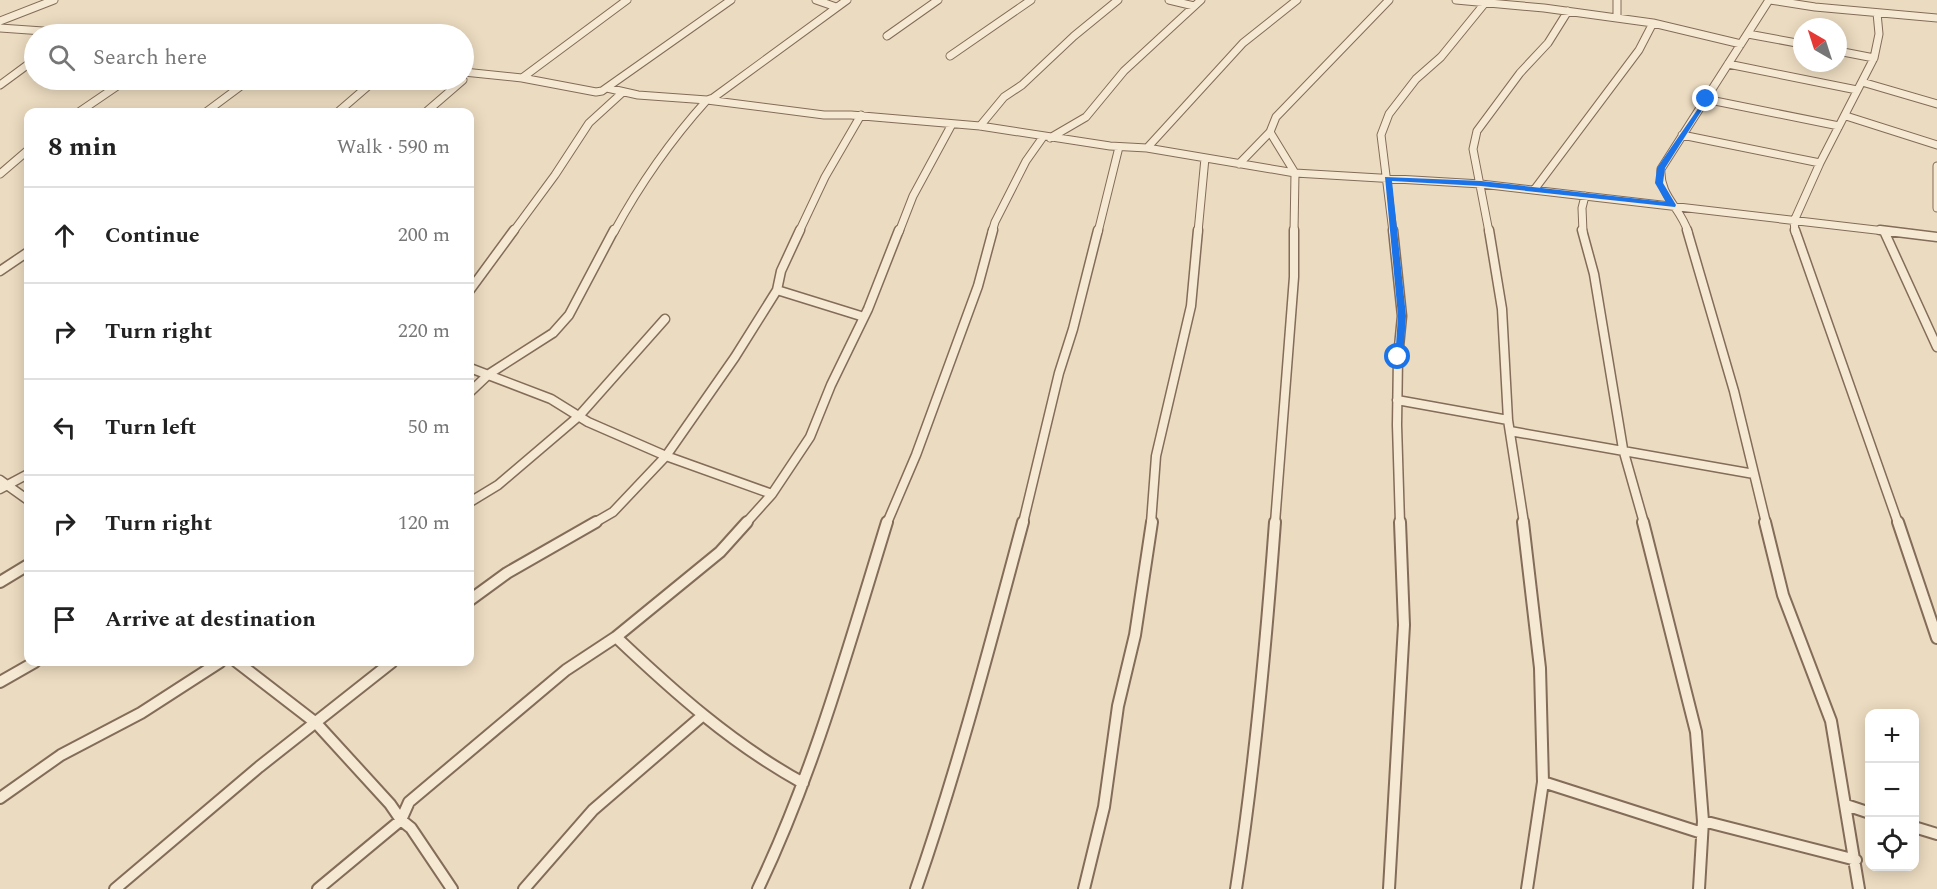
<!DOCTYPE html>
<meta charset="utf-8">
<style>
:root{--surface:#fff;--page:#f6f6f6;--text:#222;--muted:#767676;--line:#e0e0e0}
body{margin:0;font-family:Spectral,serif;background:var(--page);color:var(--text)}
.controls{position:absolute;right:18px;bottom:18px;display:grid;overflow:hidden;border-radius:12px;box-shadow:0 3px 15px #0003}
.controls button{width:54px;height:54px;display:grid;place-items:center;padding:0;border:0;border-bottom:2px solid var(--line);background:var(--surface);color:var(--text);font:30px sans-serif}
.compass{position:absolute;left:1793px;top:18px;width:54px;height:54px;border-radius:50%;background:var(--surface);box-shadow:0 3px 15px #0003;rotate:321deg}
.stop{position:absolute;width:18px;height:18px;margin:-14px;border:4px solid #1a73e8;border-radius:50%;background:#fff}
.stop.end{background:#1a73e8;border-color:#fff;box-shadow:0 2px 6px #0008}
.list{margin:0;padding:0;list-style:none}
h2{display:flex;justify-content:space-between;align-items:center;height:78px;margin:0;padding:0 24px;font-size:26px}
h2 small{font-size:20px;font-weight:400;color:var(--muted)}
.list li{display:grid;grid-template-columns:39px 1fr auto;gap:18px;align-items:center;box-sizing:border-box;height:96px;padding:0 24px;border-top:2px solid var(--line)}
.list b{display:block;font-size:22px;white-space:nowrap}
.list em{font-size:20px;font-style:normal;color:var(--muted)}
.icon{flex:none;width:33px;height:33px;fill:none;stroke:currentColor;stroke-width:2;stroke-linecap:round;stroke-linejoin:round}
.map{position:relative;flex:none;width:1937px;height:889px;overflow:hidden}
.search{position:absolute;background:var(--surface);box-shadow:0 3px 15px #0003;left:24px;top:24px;width:450px;height:66px;display:flex;align-items:center;gap:15px;box-sizing:border-box;padding:0 21px;border-radius:33px;color:var(--muted);font-size:22px}
.panel{position:absolute;background:var(--surface);box-shadow:0 3px 15px #0003;left:24px;top:108px;width:450px;height:558px;border-radius:12px}
.map>svg:first-child{display:block}
.lines{fill:none;stroke-linecap:round;stroke-linejoin:round}
.minor-far2-casing{stroke:#836c59;stroke-width:9}
.minor-far1-casing{stroke:#836c59;stroke-width:11}
.minor-casing{stroke:#836c59;stroke-width:14}
.minor-far2{stroke:#f6e9d3;stroke-width:7}
.minor-far1{stroke:#f6e9d3;stroke-width:8}
.minor{stroke:#f6e9d3;stroke-width:10}
.route{fill:#1a73e8}
</style>
<div class="map">
<svg width="1937" height="889" viewBox="0 0 1937 889">
<rect width="100%" height="100%" fill="#ebdbc0"/>
<g class="lines">
<defs>
<path id="minor-far2" d="M 627,0 L 522,78 L 596,92 L 602,91 L 731,0
M 816,0 L 836,7
M 1169,0 L 1194,6
M 1456,0 L 1544,8 L 1653,23
M 1617,0 L 1617,17
M 1770,0 L 1815,7 L 1937,18
M 0,21 L 54,0
M 0,28 L 86,34
M 1748,34 L 1802,44
M 887,36 L 938,0
M 1838,51 L 1874,58
M 950,56 L 1031,0
M 1728,64 L 1857,90
M 464,72 L 522,78
M 1862,82 L 1937,104
M 0,85 L 34,60
M 607,88 L 638,95 L 707,100 L 824,115 L 851,115 L 980,126 L 1110,146 L 1147,148 L 1295,173 L 1481,184 L 1893,232
M 1705,99 L 1839,126
M 79,112 L 126,80
M 206,112 L 249,80
M 338,112 L 375,80
M 426,112 L 463,80
M 1846,116 L 1937,145
M 980,126 L 1004,97 L 1022,85 L 1074,36 L 1118,0
M 1270,132 L 1295,173 L 1294,232
M 1682,135 L 1820,163
M 1050,138 L 1086,117 L 1124,71 L 1201,0
M 1147,148 L 1243,43 L 1297,0
M 1239,164 L 1270,132 L 1276,117 L 1389,0
M 1937,166 L 1937,208
M 0,174 L 28,150
M 1534,190 L 1639,50 L 1653,23 L 1741,44
M 513,232 L 555,175 L 589,123 L 623,92
M 614,232 C 640,184 670,141 707,100 L 713,98 L 847,0
M 799,232 L 825,177 L 861,115
M 899,232 L 913,196 L 952,124
M 992,232 L 995,222 L 1026,161 L 1043,137
M 1098,232 L 1119,147
M 1198,232 L 1205,158
M 1393,232 L 1381,135 L 1389,114 L 1416,79 L 1441,57 L 1485,3
M 1489,232 L 1473,149 L 1477,131 L 1520,73 L 1548,43 L 1568,11
M 1583,232 L 1582,208 L 1585,196
M 1688,232 C 1681,208 1659,196 1661,169 L 1769,0
M 1795,232 L 1794,221 L 1820,163 L 1874,58 L 1879,34 L 1877,13"/>
<path id="minor-far1" d="M 1393,230 L 1402,316 L 1398,357 L 1397,425 L 1400,523
M 1489,230 L 1502,309 L 1508,420 L 1524,523
M 1582,230 L 1594,274 L 1623,449 L 1644,523
M 1687,230 L 1734,391 L 1766,523
M 1795,230 L 1898,523
M 1880,230 L 1937,237
M 1884,231 L 1937,347
M 0,271 L 28,252
M 470,290 L 514,230
M 777,290 L 781,271 L 800,230
M 470,368 L 551,399 L 588,422 L 666,456 L 735,357 L 777,290 L 864,317
M 470,392 L 489,374 L 553,333 L 569,315 L 614,230
M 1397,400 L 1508,420
M 1510,431 L 1754,474
M 0,480 L 28,500
M 0,489 L 28,474
M 470,502 L 498,485 L 579,416 L 665,319
M 594,523 L 613,512 L 666,456 L 772,494
M 746,523 L 772,494 L 810,437 L 831,385 L 868,309 L 899,230
M 887,523 L 916,455 L 978,286 L 993,230
M 1023,523 L 1059,373 L 1073,329 L 1098,230
M 1151,523 L 1156,456 L 1191,306 L 1198,230
M 1275,523 L 1294,277 L 1294,230"/>
<path id="minor" d="M 747,522 L 720,552 L 616,637 C 674,692 732,744 803,783
M 1523,522 L 1540,668 L 1543,782 L 1527,889
M 1643,522 L 1696,732 L 1703,821 L 1699,889
M 1765,522 L 1783,595 L 1831,721 L 1859,889
M 1898,522 L 1937,638
M 0,582 L 28,565
M 470,600 L 507,573 L 596,522
M 237,662 L 316,723 L 390,804 L 401,820 L 409,802 L 566,670 L 616,637
M 0,682 L 35,662
M 1543,782 L 1702,833
M 0,798 L 61,755 L 141,713 L 220,662
M 1846,805 L 1870,813
M 1703,821 L 1856,860
M 1914,827 L 1937,834
M 115,889 L 259,767 L 392,662
M 318,889 L 401,820 L 411,828 L 452,889
M 524,889 L 593,810 L 702,716
M 758,889 C 814,772 849,645 887,522
M 916,889 C 958,768 990,645 1023,522
M 1084,889 L 1104,807 L 1118,706 L 1135,635 L 1152,522
M 1236,889 C 1255,767 1266,645 1275,522
M 1389,889 L 1404,625 L 1400,522"/>
</defs>
<use href="#minor-far2" class="minor-far2-casing"/>
<use href="#minor-far1" class="minor-far1-casing"/>
<use href="#minor" class="minor-casing"/>
<use href="#minor-far2" class="minor-far2"/>
<use href="#minor-far1" class="minor-far1"/>
<use href="#minor" class="minor"/>
</g>
<path class="route" d="M 1706,97 L 1709,99 L 1665,168 L 1663,183 L 1676,205 L 1675,207 L 1481,186 L 1392,181 L 1406,316 L 1403,357 L 1401,360 L 1395,360 L 1398,316 L 1385,177 L 1481,181 L 1666,202 L 1655,183 L 1657,168 Z"/>
</svg>
<div class="controls">
<button>+</button>
<button>−</button>
<button><svg class="icon" aria-label="locate" viewBox="0 0 24 24"><circle cx="12" cy="12" r="6"/><path d="M12 2v4M12 18v4M2 12h4M18 12h4"/></svg></button>
</div>
<svg class="compass" viewBox="-18 -18 36 36"><path d="M0-13l5 13h-10z" fill="#e53935"/><path d="M0 13l5-13h-10z" fill="#767676"/></svg>
<div class="stop" style="left:1398px;top:357px"></div>
<div class="stop end" style="left:1706px;top:99px"></div>
<div class="search"><svg class="icon" aria-label="search" viewBox="0 0 24 24"><circle cx="10" cy="10" r="6"/><path d="M15 15l6 6"/></svg>Search here</div>
<section class="panel">
<h2>8 min<small>Walk · 590 m</small></h2>
<ul class="list">
<li><svg class="icon" aria-label="ahead" viewBox="0 0 24 24"><path d="M12 20V5M6 11l6-6 6 6"/></svg><div><b>Continue</b></div><em>200 m</em></li>
<li><svg class="icon" aria-label="right" viewBox="0 0 24 24"><path d="M7 20v-9h11M14 6l5 5-5 5"/></svg><div><b>Turn right</b></div><em>220 m</em></li>
<li><svg class="icon" aria-label="left" viewBox="0 0 24 24"><path d="M17 20v-9H6M10 6l-5 5 5 5"/></svg><div><b>Turn left</b></div><em>50 m</em></li>
<li><svg class="icon" aria-label="right" viewBox="0 0 24 24"><path d="M7 20v-9h11M14 6l5 5-5 5"/></svg><div><b>Turn right</b></div><em>120 m</em></li>
<li><svg class="icon" aria-label="arrive" viewBox="0 0 24 24"><path d="M6 21V4h12l-3 4 3 4H6"/></svg><div><b>Arrive at destination</b></div></li>
</ul>
</section>
</div>
